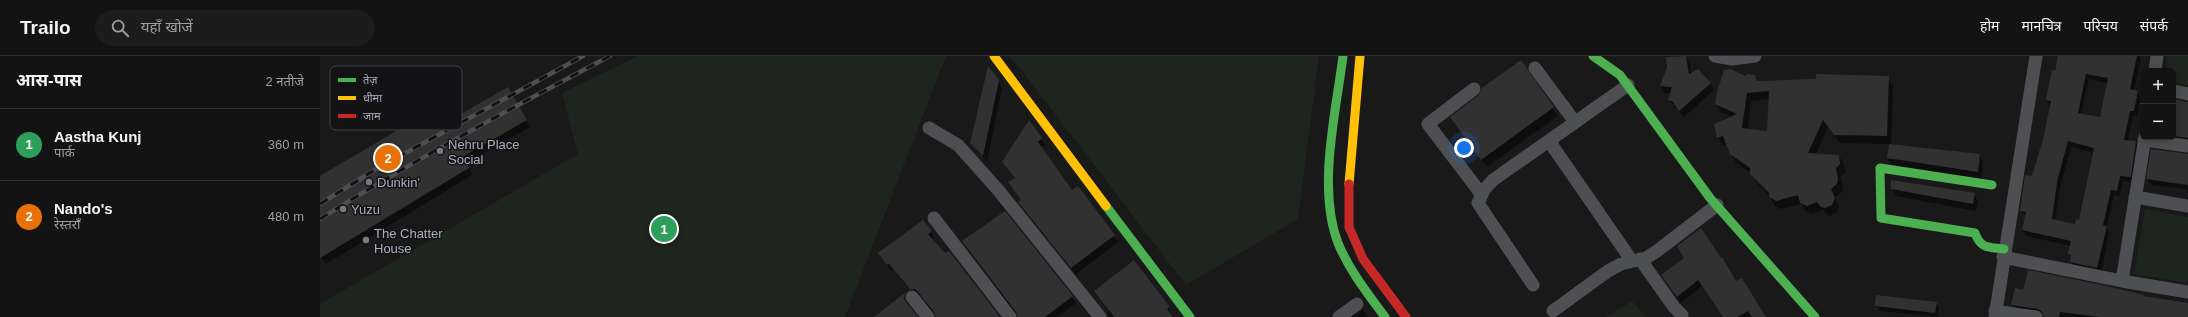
<!DOCTYPE html>
<html lang="hi">
<meta charset="utf-8">
<style>
:root{--surface:#131314;--page:#1c1c1d;--text:#f1f3f6;--muted:#9d9ea0;--line:#323234;--accent:#777a83}
body{margin:0;font-family:Arial,"Noto Sans Devanagari",sans-serif;background:var(--page);color:var(--text)}
.controls{position:absolute;right:12px;top:12px;display:grid;overflow:hidden;border-radius:6px;box-shadow:0 2px 10px #0003}
.controls button{width:36px;height:36px;display:grid;place-items:center;padding:0;border:0;border-bottom:1px solid var(--line);background:var(--surface);color:var(--text);font:20px sans-serif}
.you{position:absolute;left:1144px;top:92px;width:14px;height:14px;margin:-10px;border:3px solid #fff;border-radius:50%;background:#1a73e8;box-shadow:0 0 0 6px #1a73e833}
.badge{display:grid;place-items:center;width:26px;height:26px;border-radius:50%;background:var(--accent);color:#fff;font-size:13px;font-weight:700}
.pin{position:absolute;translate:-50% -50%;border:2px solid #fff;box-shadow:0 1px 4px #0006}
.list{margin:0;padding:0;list-style:none}
h2{display:flex;justify-content:space-between;align-items:center;height:52px;margin:0;padding:0 16px;font-size:17px}
h2 small{font-size:13px;font-weight:400;color:var(--muted)}
.list li{display:grid;grid-template-columns:26px 1fr auto;gap:12px;align-items:center;box-sizing:border-box;height:72px;padding:0 16px;border-top:1px solid var(--line)}
.list b{display:block;font-size:15px;white-space:nowrap}
.list p{margin:0;font-size:13px;white-space:nowrap;color:var(--muted)}
.list em{font-size:13px;font-style:normal;color:var(--muted)}
.icon{flex:none;width:22px;height:22px;fill:none;stroke:currentColor;stroke-width:2;stroke-linecap:round;stroke-linejoin:round}
.map{position:relative;flex:none;width:1868px;height:261px;overflow:hidden}
header{display:flex;align-items:center;gap:24px;box-sizing:border-box;height:56px;padding:0 20px;background:var(--surface);border-bottom:1px solid var(--line)}
header strong{font-size:19px}
nav{display:flex;gap:22px;margin-inline-start:auto;font-size:14px}
.search{width:280px;height:36px;background:var(--page);display:flex;align-items:center;gap:10px;box-sizing:border-box;padding:0 14px;border-radius:22px;color:var(--muted);font-size:15px}
main{display:flex}
aside{flex:1;background:var(--surface)}
.map>svg:first-child{display:block}
.green{fill:#1d251e}
.shadow{fill:#0007;fill-rule:evenodd}
.building{fill:#313132;fill-rule:evenodd}
.lines{fill:none;stroke-linecap:round;stroke-linejoin:round}
.street{stroke:#4d4f53;stroke-width:13}
.fast{stroke:#4caf50;stroke-width:9}
.slow{stroke:#ffc107;stroke-width:9}
.jam{stroke:#c62828;stroke-width:9}
.rail-casing{stroke:#4e4f52;stroke-width:4.5}
.rail{stroke:#131316;stroke-width:3;stroke-dasharray:9;stroke-linecap:butt}
.poi-dot{fill:#777a83;stroke:#131316;stroke-width:1.5}
.labels{text-anchor:middle;dominant-baseline:central;stroke-width:3;stroke-linejoin:round;paint-order:stroke}
.poi-label{font-size:13px;fill:#aaafbc;stroke:#131316;text-anchor:start}
.key{fill:#131316;stroke:#404248;stroke-width:1}
.key-label{font-size:11px;fill:#aaafbc}
</style>
<header>
<strong>Trailo</strong>
<div class="search"><svg class="icon" aria-label="search" viewBox="0 0 24 24"><circle cx="10" cy="10" r="6"/><path d="M15 15l6 6"/></svg>यहाँ खोजें</div>
<nav><a>होम</a><a>मानचित्र</a><a>परिचय</a><a>संपर्क</a></nav>
</header>
<main>
<aside>
<h2>आस-पास<small>2 नतीजे</small></h2>
<ul class="list">
<li><span class="badge" style="background:#2e9e5b">1</span><div><b>Aastha Kunj</b><p>पार्क</p></div><em>360 m</em></li>
<li><span class="badge" style="background:#e8710a">2</span><div><b>Nando's</b><p>रेस्तराँ</p></div><em>480 m</em></li>
</ul>
</aside>
<div class="map">
<svg width="1868" height="261" viewBox="0 0 1868 261">
<rect width="100%" height="100%" fill="#19191a"/>
<path class="green" d="M 318,0 L 626,0 L 525,261 L 0,261 L 0,248 L 258,98 L 242,37 Z
M 688,0 L 999,0 L 978,163 L 866,229 L 699,11 Z
M 1847,0 L 1868,0 L 1868,29 L 1853,26 L 1853,15 L 1845,15 Z
M 1825,153 L 1868,161 L 1868,227 L 1814,218 Z
M 1312,245 L 1326,261 L 1286,261 Z"/>
<path class="shadow" d="M 1366,0 L 1370,7 L 1371,18 L 1390,27 L 1394,34 L 1364,61 L 1349,44 L 1351,37 L 1345,37 L 1341,30 L 1348,11 Z
M 1739,0 L 1819,0 L 1821,3 L 1814,35 L 1817,36 L 1821,42 L 1817,61 L 1813,60 L 1808,85 L 1816,86 L 1819,92 L 1814,127 L 1803,125 L 1800,140 L 1794,139 L 1787,171 L 1789,177 L 1781,218 L 1755,212 L 1750,198 L 1751,190 L 1706,180 L 1703,174 L 1706,161 L 1701,155 L 1724,84 L 1730,50 L 1727,44 ZM 1769,23 L 1788,27 L 1781,62 L 1761,58 ZM 1751,91 L 1774,97 L 1760,165 L 1756,169 L 1735,164 L 1740,132 Z
M 1201,6 L 1238,60 L 1167,111 L 1136,69 Z
M 1568,21 L 1573,30 L 1571,90 L 1659,99 L 1663,106 L 1661,123 L 1572,109 L 1568,102 L 1570,88 L 1520,87 L 1508,71 L 1496,98 L 1519,100 L 1524,108 L 1525,117 L 1520,121 L 1523,132 L 1522,136 L 1515,141 L 1519,151 L 1516,157 L 1511,160 L 1507,159 L 1503,154 L 1492,158 L 1486,155 L 1481,148 L 1461,153 L 1455,150 L 1450,141 L 1436,126 L 1431,117 L 1416,107 L 1407,88 L 1403,90 L 1398,81 L 1412,61 L 1401,56 L 1396,48 L 1437,26 ZM 1449,43 L 1448,76 L 1428,74 L 1431,45 Z
M 678,24 L 682,32 L 667,106 L 651,86 Z
M 188,33 L 210,71 L 147,107 L 152,119 L 6,208 L 0,199 L 0,121 L 113,65 L 126,67 Z
M 1853,43 L 1868,46 L 1868,87 L 1839,81 L 1853,81 Z
M 709,66 L 725,89 L 721,92 L 752,136 L 758,131 L 798,186 L 756,218 L 703,153 L 699,146 L 702,145 L 695,123 L 683,106 Z
M 1868,99 L 1868,137 L 1866,133 L 1831,129 L 1827,123 Z
M 1572,133 L 1654,138 L 1658,145 L 1656,155 L 1576,140 Z
M 685,157 L 756,247 L 737,261 L 698,261 L 643,186 Z
M 611,176 L 614,182 L 612,184 L 679,261 L 616,261 L 603,242 L 599,239 L 593,240 L 590,234 L 573,213 L 571,215 L 559,197 Z
M 1343,220 L 1416,226 L 1445,261 L 1403,261 L 1382,230 L 1361,247 Z
M 775,235 L 849,252 L 852,261 L 789,261 L 787,256 L 789,255 Z
M 586,237 L 589,243 L 587,249 L 596,261 L 557,261 Z
M 1616,247 L 1619,251 L 1618,261 L 1559,255 L 1556,250 Z
M 1850,247 L 1868,249 L 1868,261 L 1724,261 L 1695,255 L 1692,249 Z
M 1043,254 L 1048,261 L 1034,261 Z"/>
<path class="building" d="M 1366,0 L 1369,18 L 1378,13 L 1391,27 L 1359,55 L 1352,45 L 1348,44 L 1352,31 L 1340,30 L 1347,11 L 1346,1 Z
M 1738,0 L 1817,0 L 1810,33 L 1818,35 L 1814,55 L 1810,55 L 1804,84 L 1816,85 L 1811,121 L 1800,120 L 1797,135 L 1791,134 L 1783,169 L 1787,170 L 1777,212 L 1750,206 L 1751,199 L 1748,198 L 1751,185 L 1702,174 L 1706,156 L 1700,155 L 1705,119 L 1712,120 L 1723,83 L 1731,45 L 1726,44 L 1732,14 L 1735,15 ZM 1766,18 L 1788,22 L 1780,61 L 1758,57 ZM 1748,85 L 1774,92 L 1759,164 L 1756,163 L 1755,168 L 1732,163 L 1737,126 Z
M 1201,4 L 1234,51 L 1161,104 L 1130,61 L 1159,39 L 1162,32 Z
M 668,10 L 679,24 L 663,100 L 650,87 Z
M 1411,13 L 1425,20 L 1427,18 L 1435,19 L 1437,25 L 1496,23 L 1496,18 L 1569,20 L 1567,80 L 1514,79 L 1503,64 L 1488,97 L 1519,99 L 1520,108 L 1516,112 L 1518,123 L 1517,128 L 1511,133 L 1515,142 L 1512,149 L 1505,152 L 1501,151 L 1497,146 L 1487,150 L 1480,147 L 1478,139 L 1456,145 L 1449,141 L 1449,137 L 1430,118 L 1430,112 L 1410,98 L 1403,80 L 1397,82 L 1394,68 L 1417,58 L 1395,48 L 1397,36 L 1404,14 ZM 1449,35 L 1447,75 L 1422,72 L 1427,37 Z
M 188,31 L 207,64 L 144,100 L 149,112 L 0,202 L 0,120 L 108,56 L 113,64 L 123,59 L 127,66 Z
M 1853,43 L 1868,46 L 1868,82 L 1853,80 Z
M 709,64 L 722,82 L 718,86 L 752,134 L 758,130 L 795,179 L 751,212 L 698,146 L 701,144 L 688,126 L 695,122 L 682,106 Z
M 1569,88 L 1660,98 L 1658,116 L 1567,102 Z
M 1831,93 L 1868,98 L 1868,129 L 1826,123 Z
M 1571,124 L 1655,137 L 1653,148 L 1571,133 Z
M 685,155 L 753,240 L 725,261 L 698,261 L 696,256 L 642,185 Z
M 603,164 L 612,175 L 608,178 L 625,197 L 629,195 L 680,261 L 616,261 L 614,256 L 598,236 L 595,233 L 588,234 L 590,233 L 569,208 L 567,209 L 558,197 Z
M 1381,172 L 1401,202 L 1402,201 L 1416,225 L 1422,222 L 1446,261 L 1432,261 L 1428,255 L 1417,261 L 1403,261 L 1378,224 L 1357,241 L 1341,219 L 1364,202 L 1357,190 Z
M 814,204 L 850,251 L 847,253 L 853,261 L 794,261 L 774,235 Z
M 1708,214 L 1782,229 L 1824,239 L 1823,240 L 1868,247 L 1868,261 L 1780,261 L 1740,256 L 1739,261 L 1724,261 L 1721,255 L 1718,253 L 1691,249 L 1695,232 L 1703,234 Z
M 586,236 L 584,242 L 586,246 L 598,261 L 554,261 Z
M 1556,239 L 1617,246 L 1615,257 L 1555,250 Z"/>
<g class="lines">
<path class="street" d="M 1395,0 L 1412,3 L 1435,0
M 1215,12 L 1255,66
M 1835,15 L 1837,0
M 1154,33 L 1108,68 L 1162,139
M 1853,35 L 1868,38
M 609,72 L 638,89 L 679,135 L 780,261
M 1825,81 L 1802,225 L 1868,236
M 1824,84 L 1868,90
M 1229,85 L 1312,205
M 1815,141 L 1868,150
M 614,162 L 690,261
M 1683,201 L 1802,225
M 1320,203 L 1354,251 L 1362,259
M 1213,229 L 1158,147 L 1164,134 L 1173,124 L 1308,29
M 592,241 L 608,261
M 1233,255 L 1288,215 L 1301,208 L 1326,202 L 1337,195 L 1397,149
M 1675,255 L 1716,261
M 1019,261 L 1037,248
M 1675,261 L 1716,0"/>
<path class="fast" d="M 1023,0 C 1016,56 997,132 1018,187 C 1029,214 1048,238 1065,261
M 1273,0 L 1300,19 L 1390,142 L 1495,261
M 1672,129 L 1560,112 L 1561,162 L 1655,177 C 1661,193 1668,191 1684,193
M 786,150 L 870,261"/>
<path class="slow" d="M 674,0 L 786,150
M 1029,128 L 1040,0"/>
<path class="jam" d="M 1029,128 L 1029,171 L 1043,203 L 1086,261"/>
<defs>
<path id="rail" d="M 0,148 L 56,113 L 263,0
M 0,163 C 94,104 192,52 290,0"/>
</defs>
<use href="#rail" class="rail-casing"/>
<use href="#rail" class="rail"/>
</g>
<g class="poi-dot">
<circle cx="120" cy="95" r="4"/>
<circle cx="49" cy="126" r="4"/>
<circle cx="23" cy="153" r="4"/>
<circle cx="46" cy="184" r="4"/>
</g>
<g class="labels">
<g class="poi-label">
<text x="128" y="88">Nehru Place<tspan x="128" dy="15">Social</tspan></text>
<text x="57" y="126">Dunkin'</text>
<text x="31" y="153">Yuzu</text>
<text x="54" y="177">The Chatter<tspan x="54" dy="15">House</tspan></text>
</g>
</g>
<rect x="10" y="10" width="132" height="64" rx="6" class="key"/>
<rect x="18" y="22" width="18" height="4" fill="#4caf50"/>
<rect x="18" y="40" width="18" height="4" fill="#ffc107"/>
<rect x="18" y="58" width="18" height="4" fill="#c62828"/>
<g class="key-label">
<text x="43" y="28">तेज़</text>
<text x="43" y="46">धीमा</text>
<text x="43" y="64">जाम</text>
</g>
</svg>
<div class="controls">
<button>+</button>
<button>−</button>
</div>
<div class="you"></div>
<div class="pin badge" style="left:344px;top:173px;background:#2e9e5b">1</div>
<div class="pin badge" style="left:68px;top:102px;background:#e8710a">2</div>
</div>
</main>
